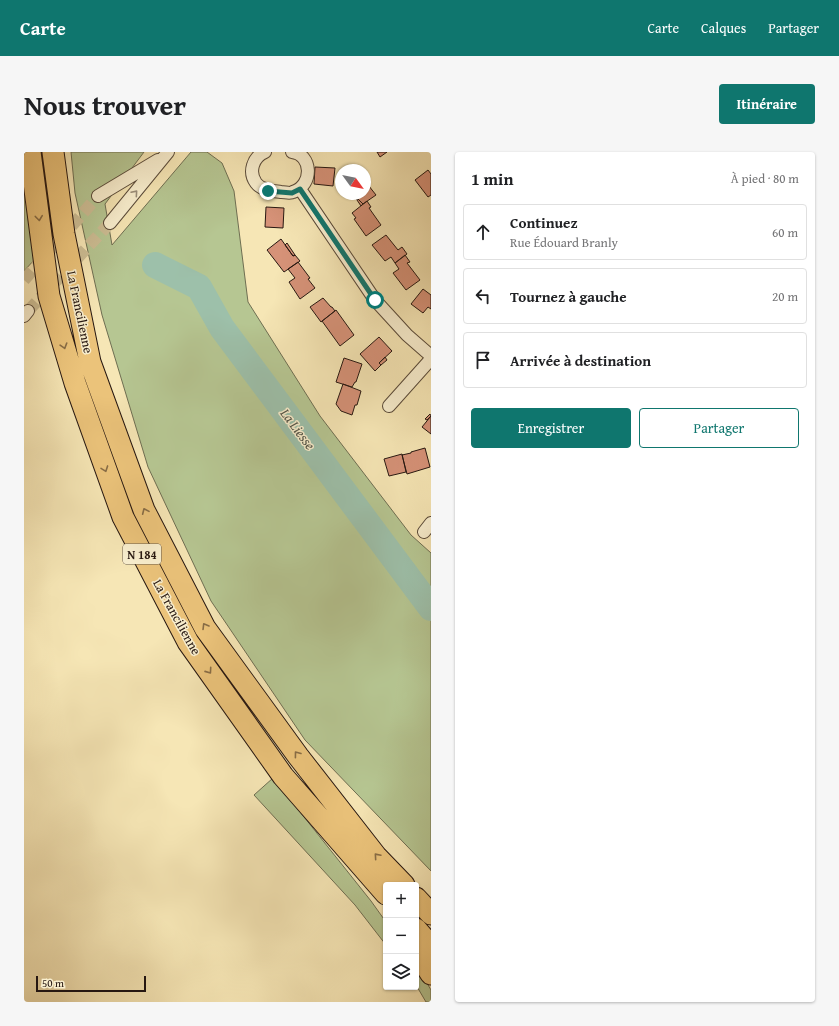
<!DOCTYPE html>
<html lang="fr">
<meta charset="utf-8">
<style>
:root{--surface:#fff;--page:#f6f6f6;--text:#202124;--muted:#757577;--line:#e0e0e0;--accent:#0f766e}
body{margin:0;font-family:"Gentium Book Plus",serif;background:var(--page);color:var(--text)}
.controls{position:absolute;right:12px;bottom:12px;display:grid;overflow:hidden;border-radius:4px;box-shadow:0 1px 3px #0004}
.controls button{width:36px;height:36px;display:grid;place-items:center;padding:0;border:0;border-bottom:1px solid var(--line);background:var(--surface);color:var(--text);font:20px sans-serif}
.compass{position:absolute;left:311px;top:12px;width:36px;height:36px;border-radius:50%;background:var(--surface);box-shadow:0 1px 3px #0004;rotate:123deg}
.scale{position:absolute;left:12px;bottom:10px;width:110px;box-sizing:border-box;padding-left:4px;border:2px solid #261711;border-top:0;font-size:11px;line-height:14px;white-space:nowrap;color:#261711;-webkit-text-stroke:3px #f9efcf;paint-order:stroke}
.stop{position:absolute;width:12px;height:12px;margin:-9px;border:3px solid #0f766e;border-radius:50%;background:#fff}
.stop.end{background:#0f766e;border-color:#fff;box-shadow:0 1px 4px #0008}
.list{margin:0;padding:0;list-style:none}
h2{display:flex;justify-content:space-between;align-items:center;height:52px;margin:0;padding:0 16px;font-size:17px}
h2 small{font-size:13px;font-weight:400;color:var(--muted)}
.list li{display:grid;grid-template-columns:26px 1fr auto;gap:12px;align-items:center;box-sizing:border-box;height:56px;margin:0 8px 8px;padding:0 8px;border:1px solid var(--line);border-radius:4px}
.list b{display:block;font-size:15px;white-space:nowrap}
.list p{margin:0;font-size:13px;white-space:nowrap;color:var(--muted)}
.list em{font-size:13px;font-style:normal;color:var(--muted)}
.actions{display:flex;gap:8px;padding:12px 16px}
.actions a{flex:1;padding:9px 0;border:1px solid var(--accent);border-radius:4px;text-align:center;font-size:14px;color:var(--accent)}
.actions .main{background:var(--accent);color:#fff}
.icon{flex:none;width:22px;height:22px;fill:none;stroke:currentColor;stroke-width:2;stroke-linecap:round;stroke-linejoin:round}
.map{position:relative;flex:none;width:407px;height:850px;overflow:hidden;border-radius:4px}
header{display:flex;align-items:center;gap:24px;box-sizing:border-box;height:56px;padding:0 20px;background:var(--accent);color:#fff}
header strong{font-size:19px}
nav{display:flex;gap:22px;margin-inline-start:auto;font-size:14px}
.intro{display:flex;align-items:center;justify-content:space-between;box-sizing:border-box;height:96px;padding:0 24px}
h1{margin:0;font-size:28px}
.button{padding:10px 18px;border-radius:4px;background:var(--accent);color:#fff;font-size:14px;font-weight:700}
main{display:flex;gap:24px;padding:0 24px}
aside{flex:1;background:var(--surface);border-radius:4px;box-shadow:0 1px 3px #0004}
.map>svg:first-child{display:block}
.green{fill:#b6c692;stroke:#6e6e52}
.lines{fill:none;stroke-linecap:round;stroke-linejoin:round}
.river{stroke:#9dc0aa;stroke-width:26}
.building{fill:#d69278;stroke:#261711}
.street-tunnel{stroke:#ccbd94;stroke-width:12;stroke-dasharray:12 6;stroke-linecap:butt}
.street-casing{stroke:#5a4b3a;stroke-width:14}
.highway-casing{stroke:#261711;stroke-width:23}
.street{stroke:#f9efcf;stroke-width:12}
.highway{stroke:#ebc37a;stroke-width:21}
.oneway{stroke:#9a8e7a}
.oneway2{stroke:#886d46}
.route{stroke:#0f766e;stroke-width:5}
.labels{text-anchor:middle;dominant-baseline:central;stroke-width:3;stroke-linejoin:round;paint-order:stroke}
.shield{fill:#f9efcf;stroke:#65584a;stroke-width:1}
.shield-label{font-size:12px;font-weight:bold;fill:#261711}
.street-label{font-size:13px;fill:#261711;stroke:#f9efcf}
.water-label{font-size:14px;font-style:italic;fill:#505247;stroke:#f9efcf}
</style>
<header>
<strong>Carte</strong>
<nav><a>Carte</a><a>Calques</a><a>Partager</a></nav>
</header>
<div class="intro"><h1>Nous trouver</h1><a class="button">Itinéraire</a></div>
<main>
<div class="map">
<svg width="407" height="850" viewBox="0 0 407 850">
<rect width="100%" height="100%" fill="#f6e6b5"/>
<filter id="stains"><feTurbulence type="fractalNoise" baseFrequency=".005" numOctaves="4"/><feColorMatrix values="0 0 0 0 .2 0 0 0 0 .09 0 0 0 0 .02 0 0 0 .5 -.17"/></filter>
<radialGradient id="worn" r=".72"><stop offset=".6" stop-color="#630" stop-opacity="0"/><stop offset="1" stop-color="#630" stop-opacity=".3"/></radialGradient>
<path class="green" d="M 47,0 L 120,0 L 81,52 L 88,93 L 167,0 L 183,0 L 198,11 L 210,39 L 224,150 L 296,264 L 387,383 L 407,401 L 407,719 L 281,588 L 187,449 L 124,315 L 78,163 L 51,41 Z
M 0,19 L 11,107 L 0,119 Z
M 249,626 L 347,749 L 362,770 L 362,793 L 331,753 L 230,643 Z
M 392,812 L 407,838 L 407,850 L 402,850 L 392,833 Z"/>
<g class="lines">
<path class="river" d="M 131,113 L 175,135 L 198,176 L 407,456"/>
</g>
<path class="building" d="M 353,0 L 363,0 L 356,5 Z
M 291,15 L 311,16 L 309,34 L 290,32 Z
M 404,18 L 407,22 L 407,43 L 404,45 L 391,28 Z
M 341,29 L 352,43 L 339,52 L 334,47 L 333,48 L 328,42 L 341,42 Z
M 334,47 L 339,52 L 337,54 L 333,48 Z
M 343,49 L 347,55 L 345,56 L 357,73 L 342,84 L 330,67 L 332,66 L 328,61 Z
M 242,55 L 260,56 L 259,76 L 241,75 Z
M 362,83 L 374,98 L 378,95 L 383,102 L 371,111 L 367,105 L 361,109 L 348,93 Z
M 257,87 L 269,104 L 271,103 L 276,109 L 260,120 L 243,98 Z
M 263,91 L 271,103 L 269,104 L 261,93 Z
M 381,103 L 386,110 L 383,111 L 396,128 L 382,138 L 369,121 L 375,117 L 371,111 Z
M 274,110 L 286,126 L 284,127 L 291,136 L 276,147 L 265,130 L 271,126 L 264,117 Z
M 399,137 L 407,143 L 407,157 L 404,155 L 399,161 L 387,152 Z
M 299,146 L 307,155 L 308,155 L 311,159 L 297,170 L 286,155 Z
M 312,158 L 330,183 L 316,194 L 298,169 Z
M 355,185 L 368,199 L 355,211 L 357,213 L 351,219 L 336,202 Z
M 361,205 L 363,208 L 357,213 L 355,211 Z
M 320,206 L 338,212 L 332,230 L 331,230 L 328,235 L 312,230 Z
M 319,232 L 337,239 L 333,253 L 331,253 L 328,263 L 317,259 L 312,252 Z
M 406,262 L 407,264 L 403,268 L 401,267 Z
M 407,264 L 407,282 L 398,275 Z
M 401,296 L 406,315 L 383,322 L 378,303 L 387,301 L 387,300 Z
M 378,302 L 382,320 L 365,324 L 360,307 Z"/>
<g class="lines">
<path class="street-tunnel" d="M 0,128 L 74,44
M 4,159 L 86,71"/>
<defs>
<path id="street" d="M 241,0 C 229,5 224,20 232,31 C 237,38 249,39 257,40 C 261,40 266,42 269,40 C 290,33 288,2 268,0
M 276,37 L 351,148 L 383,183 L 407,204
M 74,44 L 134,8
M 86,71 L 144,0
M 0,164 L 4,159
M 365,254 L 407,207
M 400,380 L 407,371"/>
<path id="highway" d="M 6,0 L 25,144 L 51,231 L 99,365 L 164,490 L 259,624 L 362,742
M 29,0 L 40,82 L 66,210 L 120,358 L 181,476 L 274,604 L 352,704 L 380,733
M 392,746 L 407,762
M 392,777 L 407,794
M 392,799 L 407,822"/>
</defs>
<use href="#street" class="street-casing"/>
<use href="#highway" class="highway-casing"/>
<use href="#street" class="street"/>
<use href="#highway" class="highway"/>
</g>
<defs><path id="oneway-chevron" d="M-2-3.5L2.5 0L-2 3.5" fill="none" stroke-width="1.6" stroke-linecap="round" stroke-linejoin="round"/></defs>
<use class="oneway" href="#oneway-chevron" transform="translate(111 41) rotate(-49)"/>
<g class="oneway2">
<use href="#oneway-chevron" transform="translate(15 66) rotate(83)"/>
<use href="#oneway-chevron" transform="translate(40 194) rotate(73)"/>
<use href="#oneway-chevron" transform="translate(81 317) rotate(70)"/>
<use href="#oneway-chevron" transform="translate(121 359) rotate(-114)"/>
<use href="#oneway-chevron" transform="translate(181 474) rotate(-121)"/>
<use href="#oneway-chevron" transform="translate(185 519) rotate(55)"/>
<use href="#oneway-chevron" transform="translate(273 602) rotate(-127)"/>
<use href="#oneway-chevron" transform="translate(353 704) rotate(-131)"/>
</g>
<g class="lines">
<path class="route" d="M 244,39 L 268,41 L 276,37 L 351,148"/>
</g>
<g class="labels">
<rect class="shield" x="99" y="392" width="38" height="20" rx="3"/>
<g class="shield-label">
<text x="118" y="402">N 184</text>
</g>
<g class="street-label">
<text transform="translate(56 160) rotate(78)">La Francilienne</text>
<text transform="translate(153 465) rotate(61)">La Francilienne</text>
</g>
<g class="water-label">
<text transform="translate(274 277) rotate(53)">La Liesse</text>
</g>
</g>
<rect width="100%" height="100%" filter="url(#stains)"/>
<rect width="100%" height="100%" fill="url(#worn)"/>
</svg>
<div class="controls">
<button>+</button>
<button>−</button>
<button><svg class="icon" aria-label="layers" viewBox="0 0 24 24"><path d="M12 4l9 5-9 5-9-5zM3 14l9 5 9-5"/></svg></button>
</div>
<svg class="compass" viewBox="-18 -18 36 36"><path d="M0-13l5 13h-10z" fill="#e53935"/><path d="M0 13l5-13h-10z" fill="#757577"/></svg>
<div class="scale">50 m</div>
<div class="stop" style="left:351px;top:148px"></div>
<div class="stop end" style="left:244px;top:39px"></div>
</div>
<aside>
<h2>1 min<small>À pied · 80 m</small></h2>
<ul class="list">
<li><svg class="icon" aria-label="ahead" viewBox="0 0 24 24"><path d="M12 20V5M6 11l6-6 6 6"/></svg><div><b>Continuez</b><p>Rue Édouard Branly</p></div><em>60 m</em></li>
<li><svg class="icon" aria-label="left" viewBox="0 0 24 24"><path d="M17 20v-9H6M10 6l-5 5 5 5"/></svg><div><b>Tournez à gauche</b></div><em>20 m</em></li>
<li><svg class="icon" aria-label="arrive" viewBox="0 0 24 24"><path d="M6 21V4h12l-3 4 3 4H6"/></svg><div><b>Arrivée à destination</b></div></li>
</ul>
<div class="actions"><a class="main">Enregistrer</a><a>Partager</a></div>
</aside>
</main>
